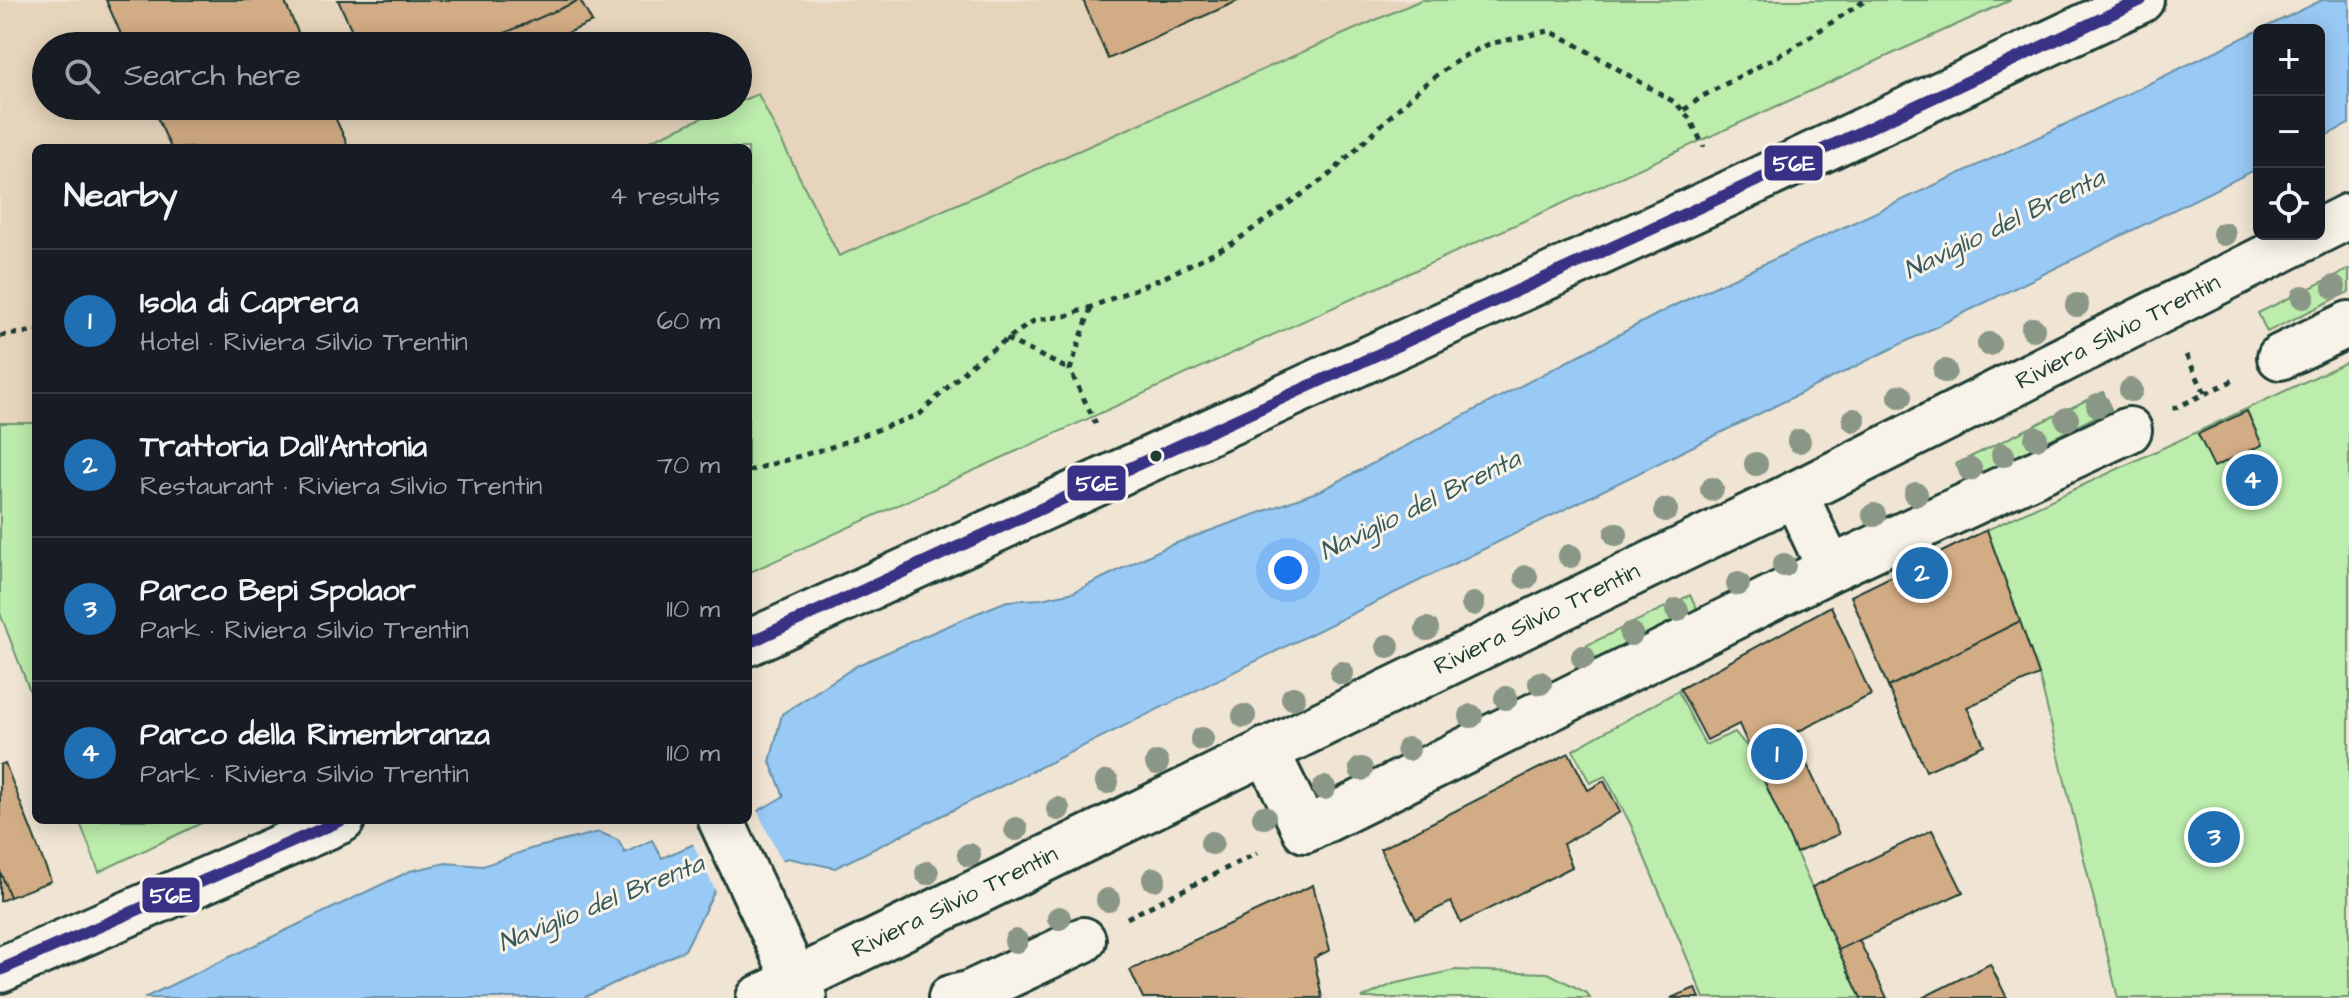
<!DOCTYPE html>
<meta charset="utf-8">
<style>
:root{--surface:#171b24;--page:#20242c;--text:#f1f3f6;--muted:#9ea1a6;--line:#363941;--accent:#1f6fb2}
body{margin:0;font-family:"Architects Daughter",sans-serif;background:var(--page);color:var(--text)}
.controls{position:absolute;right:24px;top:24px;display:grid;overflow:hidden;border-radius:12px;box-shadow:0 4px 20px #0003}
.controls button{width:72px;height:72px;display:grid;place-items:center;padding:0;border:0;border-bottom:2px solid var(--line);background:var(--surface);color:var(--text);font:40px sans-serif}
.you{position:absolute;left:1288px;top:570px;width:28px;height:28px;margin:-20px;border:6px solid #fff;border-radius:50%;background:#1a73e8;box-shadow:0 0 0 12px #1a73e833}
.badge{display:grid;place-items:center;width:52px;height:52px;border-radius:50%;background:var(--accent);color:#fff;font-size:26px;font-weight:700}
.pin{position:absolute;translate:-50% -50%;border:4px solid #fff;box-shadow:0 2px 8px #0006}
.list{margin:0;padding:0;list-style:none}
h2{display:flex;justify-content:space-between;align-items:center;height:104px;margin:0;padding:0 32px;font-size:34px}
h2 small{font-size:26px;font-weight:400;color:var(--muted)}
.list li{display:grid;grid-template-columns:52px 1fr auto;gap:24px;align-items:center;box-sizing:border-box;height:144px;padding:0 32px;border-top:2px solid var(--line)}
.list b{display:block;font-size:30px;white-space:nowrap}
.list p{margin:0;font-size:26px;white-space:nowrap;color:var(--muted)}
.list em{font-size:26px;font-style:normal;color:var(--muted)}
.icon{flex:none;width:44px;height:44px;fill:none;stroke:currentColor;stroke-width:2;stroke-linecap:round;stroke-linejoin:round}
.map{position:relative;flex:none;width:2349px;height:998px;overflow:hidden}
.search{position:absolute;background:var(--surface);box-shadow:0 4px 20px #0003;left:32px;top:32px;width:720px;height:88px;display:flex;align-items:center;gap:20px;box-sizing:border-box;padding:0 28px;border-radius:44px;color:var(--muted);font-size:30px}
.panel{position:absolute;background:var(--surface);box-shadow:0 4px 20px #0003;left:32px;top:144px;width:720px;height:680px;border-radius:12px}
.map>svg:first-child{display:block}
.built{fill:#e7d4bc}
.green{fill:#bcedac;stroke:#6e9570;stroke-width:2}
.water{fill:#99c9f5;stroke:#6891a8;stroke-width:2}
.pier{fill:#f0e5d4}
.building{fill:#d2ac84;stroke:#1f3d34;stroke-width:2}
.lines{fill:none;stroke-linecap:round;stroke-linejoin:round}
.minor-casing{stroke:#1f3d34;stroke-width:50}
.path{stroke:#1f3d34;stroke-width:5;stroke-dasharray:6 6;stroke-linecap:butt}
.minor{stroke:#f7f3e8;stroke-width:44}
.bus-1-casing{stroke:#f7f3e8;stroke-width:18}
.bus-1{stroke:#393185;stroke-width:12}
.tree{fill:#8a9786}
.bus-dot{fill:#1f3d34;stroke:#f7f3e8;stroke-width:3}
.labels{text-anchor:middle;dominant-baseline:central;stroke-width:6;stroke-linejoin:round;paint-order:stroke}
.street-label{font-size:24px;fill:#1f3d34;stroke:#f7f3e8}
.water-label{font-size:26px;font-style:italic;fill:#37595b;stroke:#f7f3e8}
.line-badge{stroke:#f7f3e8;stroke-width:3}
.badge-label{font-size:22px;text-anchor:middle;font-weight:bold;fill:#fff}
</style>
<div class="map">
<svg width="2349" height="998" viewBox="0 0 2349 998">
<rect width="100%" height="100%" fill="#f0e5d4"/>
<filter id="ink" filterUnits="userSpaceOnUse"><feTurbulence type="fractalNoise" baseFrequency=".0125" numOctaves="2"/><feDisplacementMap in="SourceGraphic" scale="16" xChannelSelector="R" yChannelSelector="G"/><feConvolveMatrix kernelMatrix="1 2 1 2 8 2 1 2 1" color-interpolation-filters="sRGB"/></filter>
<g filter="url(#ink)">
<path class="built" d="M 0,0 L 1421,0 L 839,256 L 759,94 L 738,102 L 738,46 L 46,46 L 46,106 L 729,106 L 634,148 L 36,148 L 36,423 L 31,424 L 0,423 Z"/>
<path class="green" d="M 1421,0 L 2011,0 L 748,573 L 748,148 L 634,148 L 729,106 L 738,106 L 738,102 L 758,94 L 839,256 Z
M 2349,269 L 2349,292 L 2267,332 L 2258,313 Z
M 2349,361 L 2349,998 L 2118,998 L 2039,675 L 1987,530 Z
M 2103,392 L 2111,409 L 1965,482 L 1956,464 Z
M 0,423 L 36,423 L 36,707 L 0,613 Z
M 1690,595 L 1699,612 L 1583,670 L 1575,651 Z
M 1678,691 L 1705,745 L 1735,732 L 1752,753 L 1861,998 L 1704,998 L 1630,823 L 1605,776 L 1590,783 L 1573,750 Z
M 79,820 L 208,820 L 99,872 Z
M 1455,970 L 1548,973 L 1587,993 L 1590,998 L 1362,998 L 1393,984 Z"/>
<path class="water" d="M 2322,0 L 2349,0 L 2349,124 L 2319,139 L 2319,30 L 2260,30 Z
M 2259,30 L 2259,168 L 835,868 L 787,858 L 715,890 L 685,950 L 583,998 L 144,998 L 410,871 L 446,863 L 483,866 L 530,849 L 599,832 L 618,840 L 625,853 L 652,840 L 662,858 C 706,840 744,820 784,796 L 770,762 L 782,714 L 858,665 L 975,614 L 1007,601 L 1041,599 L 1074,592 L 1168,546 L 1322,490 L 1675,305 L 2047,133 Z"/>
<path class="pier" d="M 756,808 L 783,864 L 717,894 L 692,842 L 734,820 L 748,820 L 748,812 Z"/>
<path class="building" d="M 106,0 L 284,0 L 304,46 L 126,46 Z
M 338,0 L 580,0 L 475,46 L 359,46 Z
M 580,0 L 592,22 L 539,46 L 484,46 L 482,43 Z
M 1083,0 L 1240,0 L 1108,59 Z
M 152,106 L 330,106 L 349,148 L 171,148 Z
M 2247,411 L 2262,445 L 2214,467 L 2198,434 Z
M 1987,530 L 2020,621 L 1888,687 L 1851,596 Z
M 1831,606 L 1871,695 L 1793,734 L 1839,834 L 1796,853 L 1739,724 L 1707,740 L 1680,689 Z
M 2020,621 L 2039,675 L 1967,707 L 1984,745 L 1926,771 L 1888,687 Z
M 1569,753 L 1588,790 L 1604,781 L 1620,812 L 1563,844 L 1572,867 L 1461,923 L 1451,902 L 1416,919 L 1380,849 Z
M 5,763 L 51,881 L 10,897 L 0,871 L 0,765 Z
M 1932,830 L 1963,892 L 1838,950 L 1812,887 Z
M 0,871 L 10,897 L 0,901 Z
M 1313,885 L 1330,950 L 1314,958 L 1322,998 L 1143,998 L 1130,970 Z
M 1859,940 L 1887,998 L 1861,998 L 1838,950 Z
M 1990,964 L 2007,998 L 1922,998 Z
M 1695,988 L 1700,998 L 1671,998 Z"/>
<g class="lines">
<defs>
<path id="minor" d="M 2319,231 L 2349,216
M 2280,357 L 2349,324
M 1795,494 L 1830,569
M 748,643 L 1726,195 L 2141,0
M 1266,750 L 1305,830 L 1830,569 L 2129,430
M 721,820 L 804,998
M 0,970 L 342,820
M 759,998 L 1795,494 L 2313,234
M 951,998 L 969,994 L 1083,940"/>
</defs>
<use href="#minor" class="minor-casing"/>
<path class="path" d="M 1684,110 L 1703,96 L 1791,49 L 1866,0
M 1091,308 L 1070,370 L 1096,424
M 0,336 L 36,331
M 1006,339 L 1070,370
M 2186,355 L 2205,393
M 2173,409 L 2236,379
M 748,471 L 831,447 L 920,414 L 973,363 L 1035,320 L 1066,316 L 1091,307 L 1165,277 L 1233,243 L 1329,175 L 1421,87 L 1462,57 L 1489,44 L 1549,31 L 1570,41 L 1676,103 L 1690,119 L 1704,147
M 1127,918 L 1257,853"/>
<use href="#minor" class="minor"/>
<defs>
<path id="bus-1" d="M 748,643 L 1726,195 L 2141,0
M 0,970 L 342,820"/>
</defs>
<use href="#bus-1" class="bus-1-casing"/>
<use href="#bus-1" class="bus-1"/>
</g>
<g class="tree">
<circle cx="2224" cy="234" r="12"/>
<circle cx="2334" cy="287" r="12"/>
<circle cx="2303" cy="297" r="12"/>
<circle cx="2077" cy="305" r="12"/>
<circle cx="2033" cy="329" r="12"/>
<circle cx="1989" cy="344" r="12"/>
<circle cx="1945" cy="371" r="12"/>
<circle cx="2131" cy="390" r="12"/>
<circle cx="1900" cy="396" r="12"/>
<circle cx="2098" cy="405" r="12"/>
<circle cx="2067" cy="419" r="12"/>
<circle cx="1854" cy="420" r="12"/>
<circle cx="2036" cy="438" r="12"/>
<circle cx="1799" cy="441" r="12"/>
<circle cx="2003" cy="455" r="12"/>
<circle cx="1756" cy="464" r="12"/>
<circle cx="1970" cy="469" r="12"/>
<circle cx="1712" cy="489" r="12"/>
<circle cx="1916" cy="494" r="12"/>
<circle cx="1666" cy="510" r="12"/>
<circle cx="1874" cy="515" r="12"/>
<circle cx="1616" cy="534" r="12"/>
<circle cx="1570" cy="556" r="12"/>
<circle cx="1784" cy="565" r="12"/>
<circle cx="1526" cy="577" r="12"/>
<circle cx="1738" cy="584" r="12"/>
<circle cx="1473" cy="604" r="12"/>
<circle cx="1677" cy="610" r="12"/>
<circle cx="1427" cy="629" r="12"/>
<circle cx="1631" cy="634" r="12"/>
<circle cx="1388" cy="646" r="12"/>
<circle cx="1583" cy="657" r="12"/>
<circle cx="1342" cy="673" r="12"/>
<circle cx="1540" cy="683" r="12"/>
<circle cx="1293" cy="698" r="12"/>
<circle cx="1506" cy="698" r="12"/>
<circle cx="1244" cy="716" r="12"/>
<circle cx="1471" cy="716" r="12"/>
<circle cx="1202" cy="739" r="12"/>
<circle cx="1408" cy="749" r="12"/>
<circle cx="1157" cy="763" r="12"/>
<circle cx="1361" cy="769" r="12"/>
<circle cx="1107" cy="782" r="12"/>
<circle cx="1324" cy="788" r="12"/>
<circle cx="1058" cy="809" r="12"/>
<circle cx="1264" cy="817" r="12"/>
<circle cx="1016" cy="829" r="12"/>
<circle cx="1212" cy="843" r="12"/>
<circle cx="969" cy="855" r="12"/>
<circle cx="927" cy="873" r="12"/>
<circle cx="1154" cy="879" r="12"/>
<circle cx="1108" cy="900" r="12"/>
<circle cx="1059" cy="918" r="12"/>
<circle cx="1016" cy="941" r="12"/>
</g>
</g>
<circle class="bus-dot" cx="1156" cy="456" r="7"/>
<g class="labels">
<g class="street-label">
<text transform="translate(2118 332) rotate(-27)">Riviera Silvio Trentin</text>
<text transform="translate(1537 619) rotate(-26)">Riviera Silvio Trentin</text>
<text transform="translate(955 902) rotate(-26)">Riviera Silvio Trentin</text>
</g>
<g class="water-label">
<text transform="translate(2004 224) rotate(-26)">Naviglio del Brenta</text>
<text transform="translate(1420 505) rotate(-26)">Naviglio del Brenta</text>
<text transform="translate(601 903) rotate(-22)">Naviglio del Brenta</text>
</g>
</g>
<g class="line-badge">
<rect x="1763" y="144" width="61" height="38" rx="8" fill="#393185"/>
<rect x="1066" y="464" width="61" height="38" rx="8" fill="#393185"/>
<rect x="141" y="876" width="60" height="38" rx="8" fill="#393185"/>
</g>
<g class="badge-label">
<text x="1794" y="171">56E</text>
<text x="1097" y="491">56E</text>
<text x="171" y="903">56E</text>
</g>
</svg>
<div class="controls">
<button>+</button>
<button>−</button>
<button><svg class="icon" aria-label="locate" viewBox="0 0 24 24"><circle cx="12" cy="12" r="6"/><path d="M12 2v4M12 18v4M2 12h4M18 12h4"/></svg></button>
</div>
<div class="you"></div>
<div class="pin badge" style="left:1777px;top:754px">1</div>
<div class="pin badge" style="left:1922px;top:573px">2</div>
<div class="pin badge" style="left:2214px;top:837px">3</div>
<div class="pin badge" style="left:2252px;top:480px">4</div>
<div class="search"><svg class="icon" aria-label="search" viewBox="0 0 24 24"><circle cx="10" cy="10" r="6"/><path d="M15 15l6 6"/></svg>Search here</div>
<section class="panel">
<h2>Nearby<small>4 results</small></h2>
<ul class="list">
<li><span class="badge">1</span><div><b>Isola di Caprera</b><p>Hotel · Riviera Silvio Trentin</p></div><em>60 m</em></li>
<li><span class="badge">2</span><div><b>Trattoria Dall'Antonia</b><p>Restaurant · Riviera Silvio Trentin</p></div><em>70 m</em></li>
<li><span class="badge">3</span><div><b>Parco Bepi Spolaor</b><p>Park · Riviera Silvio Trentin</p></div><em>110 m</em></li>
<li><span class="badge">4</span><div><b>Parco della Rimembranza</b><p>Park · Riviera Silvio Trentin</p></div><em>110 m</em></li>
</ul>
</section>
</div>
